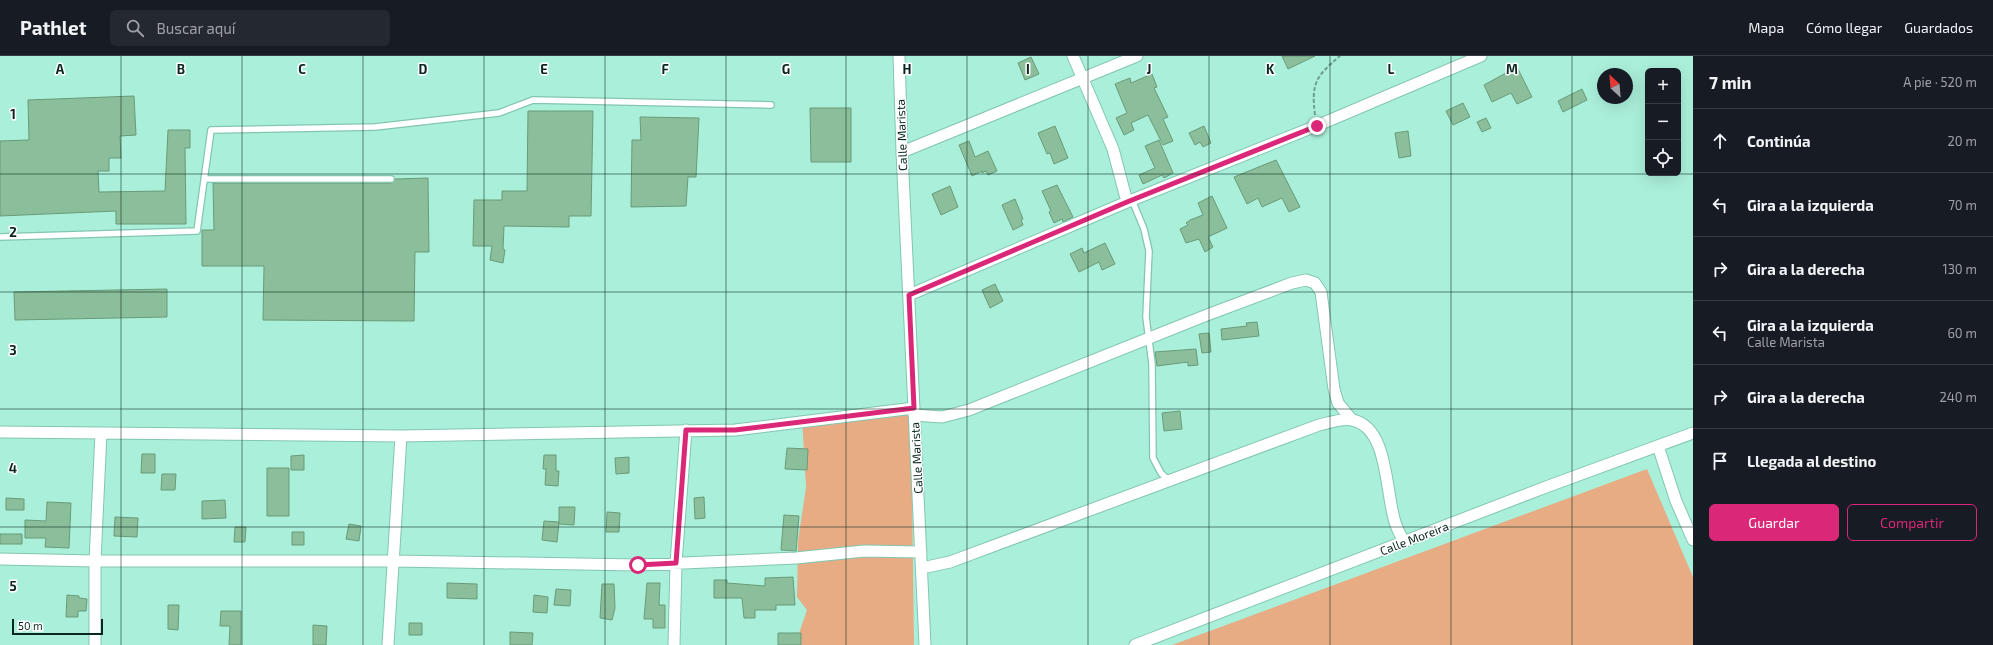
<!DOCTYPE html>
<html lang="es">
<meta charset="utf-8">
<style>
:root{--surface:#171b24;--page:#242831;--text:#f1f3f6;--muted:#9ea1a6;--line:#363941;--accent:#db2777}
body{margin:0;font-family:"Exo 2",sans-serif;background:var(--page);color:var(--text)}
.controls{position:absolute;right:12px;top:12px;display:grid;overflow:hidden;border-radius:6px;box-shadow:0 4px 16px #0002}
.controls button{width:36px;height:36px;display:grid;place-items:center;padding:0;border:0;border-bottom:1px solid var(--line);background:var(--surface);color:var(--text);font:20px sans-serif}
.compass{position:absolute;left:1597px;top:12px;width:36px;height:36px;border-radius:50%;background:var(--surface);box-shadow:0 4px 16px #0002;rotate:334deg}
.scale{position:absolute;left:12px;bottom:10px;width:91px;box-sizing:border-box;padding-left:4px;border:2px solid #09261f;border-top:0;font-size:11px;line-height:14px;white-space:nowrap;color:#09261f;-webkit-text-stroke:3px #fff;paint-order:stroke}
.stop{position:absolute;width:12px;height:12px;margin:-9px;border:3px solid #db2777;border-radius:50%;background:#fff}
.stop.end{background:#db2777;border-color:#fff;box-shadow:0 1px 4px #0008}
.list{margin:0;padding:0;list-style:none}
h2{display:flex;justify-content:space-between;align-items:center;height:52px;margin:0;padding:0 16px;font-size:17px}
h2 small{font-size:13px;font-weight:400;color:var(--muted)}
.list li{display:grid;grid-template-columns:26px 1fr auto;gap:12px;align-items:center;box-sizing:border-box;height:64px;padding:0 16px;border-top:1px solid var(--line)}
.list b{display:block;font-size:15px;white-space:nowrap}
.list p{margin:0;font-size:13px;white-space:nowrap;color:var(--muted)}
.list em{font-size:13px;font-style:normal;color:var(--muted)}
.actions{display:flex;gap:8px;padding:12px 16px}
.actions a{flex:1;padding:9px 0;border:1px solid var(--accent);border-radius:6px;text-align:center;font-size:14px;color:var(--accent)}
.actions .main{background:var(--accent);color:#fff}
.icon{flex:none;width:22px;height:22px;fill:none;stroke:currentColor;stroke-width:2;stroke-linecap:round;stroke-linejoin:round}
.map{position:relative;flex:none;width:1693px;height:589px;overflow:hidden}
header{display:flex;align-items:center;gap:24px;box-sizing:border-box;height:56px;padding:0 20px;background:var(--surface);border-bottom:1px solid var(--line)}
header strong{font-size:19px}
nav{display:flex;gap:22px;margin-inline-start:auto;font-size:14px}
.search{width:280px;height:36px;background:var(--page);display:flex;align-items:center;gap:10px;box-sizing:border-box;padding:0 14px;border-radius:6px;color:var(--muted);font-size:15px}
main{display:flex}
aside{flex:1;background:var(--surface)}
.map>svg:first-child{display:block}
.green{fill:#e8ac85}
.building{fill:#8bbe9a;stroke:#699b79}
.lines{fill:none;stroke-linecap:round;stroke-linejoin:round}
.service-casing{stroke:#82c6b2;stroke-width:8}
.minor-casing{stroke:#82c6b2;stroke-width:13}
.path{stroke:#6ba090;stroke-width:2;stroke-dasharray:4 2;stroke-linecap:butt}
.service{stroke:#fff;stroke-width:5.5}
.minor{stroke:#fff;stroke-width:11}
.route{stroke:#db2777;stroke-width:5}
.grid{fill:none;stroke:#09261f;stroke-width:1;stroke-opacity:0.55}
.labels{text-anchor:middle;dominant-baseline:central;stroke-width:3;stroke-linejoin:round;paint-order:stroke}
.street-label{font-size:12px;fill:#09261f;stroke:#fff}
.grid-label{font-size:13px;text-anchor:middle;font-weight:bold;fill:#09261f;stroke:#fff;stroke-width:3;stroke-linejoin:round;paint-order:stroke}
</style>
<header>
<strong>Pathlet</strong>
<div class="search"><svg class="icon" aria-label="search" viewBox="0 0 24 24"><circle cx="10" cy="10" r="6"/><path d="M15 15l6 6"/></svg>Buscar aquí</div>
<nav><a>Mapa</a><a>Cómo llegar</a><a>Guardados</a></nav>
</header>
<main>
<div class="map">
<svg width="1693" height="589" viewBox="0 0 1693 589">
<rect width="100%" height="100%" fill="#aaefda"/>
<path class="green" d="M 911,354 L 914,589 L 795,589 L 807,554 L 797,541 L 798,485 L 806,431 L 802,362 Z
M 1647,413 L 1693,521 L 1693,589 L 1172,589 Z"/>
<path class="building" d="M 1282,0 L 1315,0 L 1288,13 Z
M 1031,1 L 1039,18 L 1025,24 L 1018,7 Z
M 1517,11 L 1532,41 L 1517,48 L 1511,37 L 1492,46 L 1484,29 Z
M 1152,18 L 1157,31 L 1154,32 L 1168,61 L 1163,63 L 1173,85 L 1163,89 L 1148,59 L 1131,67 L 1134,74 L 1124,79 L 1116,62 L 1127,57 L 1115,28 L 1130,22 L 1131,27 Z
M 1582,33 L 1587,44 L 1563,56 L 1558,45 Z
M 134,40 L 136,79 L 120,80 L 121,102 L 109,102 L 109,115 L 98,115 L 99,136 L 165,135 L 168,74 L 190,74 L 190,92 L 185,92 L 186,168 L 116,168 L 116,155 L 0,160 L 0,85 L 29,84 L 28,44 Z
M 1463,47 L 1470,61 L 1453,69 L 1446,55 Z
M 810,52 L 851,52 L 851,106 L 811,106 Z
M 528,55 L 593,55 L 591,160 L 569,160 L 569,171 L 504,170 L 503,193 L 505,194 L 503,207 L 490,204 L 492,190 L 473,190 L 474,144 L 502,144 L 502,135 L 527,135 Z
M 640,61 L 699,62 L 696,121 L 688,121 L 686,150 L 631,151 L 632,84 L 641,84 Z
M 1486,62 L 1491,72 L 1482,76 L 1477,66 Z
M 1055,70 L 1068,102 L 1054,108 L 1050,97 L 1047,98 L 1038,77 Z
M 1204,70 L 1211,87 L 1203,91 L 1200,86 L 1195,89 L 1189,77 Z
M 1408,75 L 1411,100 L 1399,102 L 1395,77 Z
M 1159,84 L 1173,117 L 1164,122 L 1162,119 L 1143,128 L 1139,119 L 1155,112 L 1145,90 Z
M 969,85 L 975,101 L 988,95 L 997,115 L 988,119 L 986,115 L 982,117 L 982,115 L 972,120 L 959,89 Z
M 1276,104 L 1300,151 L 1289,156 L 1282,142 L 1262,151 L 1258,142 L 1247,148 L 1234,121 Z
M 428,122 L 429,196 L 415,196 L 414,265 L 263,264 L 264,210 L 202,210 L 202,174 L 214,174 L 213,127 L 391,127 L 395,123 Z
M 1057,129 L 1073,161 L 1063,166 L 1062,163 L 1054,167 L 1049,156 L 1051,155 L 1042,135 Z
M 950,130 L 958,151 L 941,159 L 932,138 Z
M 1212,140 L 1227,172 L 1208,181 L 1213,191 L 1205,196 L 1199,183 L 1186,187 L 1180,173 L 1188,169 L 1186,167 L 1190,164 L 1203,159 L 1198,147 Z
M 1015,143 L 1023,163 L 1021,164 L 1023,169 L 1013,174 L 1002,149 Z
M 1105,187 L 1115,208 L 1102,214 L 1099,206 L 1079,216 L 1070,198 L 1082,192 L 1084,197 Z
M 995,228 L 1003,245 L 990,252 L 982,234 Z
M 167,233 L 167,261 L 15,264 L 14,236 Z
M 1257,266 L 1259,280 L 1222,284 L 1221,273 L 1247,270 L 1246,267 Z
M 1209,277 L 1211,296 L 1202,297 L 1199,278 Z
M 1196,293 L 1198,309 L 1188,310 L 1188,306 L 1157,310 L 1155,296 Z
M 1180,355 L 1182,373 L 1164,375 L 1162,357 Z
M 787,392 L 808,393 L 807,414 L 785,413 Z
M 142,398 L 155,398 L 155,417 L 141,417 Z
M 304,399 L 304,414 L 291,414 L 291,400 Z
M 544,399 L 556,399 L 556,415 L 559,415 L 558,430 L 545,429 L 546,413 L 543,413 Z
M 629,401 L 629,417 L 616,418 L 615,402 Z
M 267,412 L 289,412 L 289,460 L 267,460 Z
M 162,418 L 176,418 L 175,434 L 161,434 Z
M 704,441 L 705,462 L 695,463 L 694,442 Z
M 6,442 L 24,443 L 24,454 L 6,454 Z
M 225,444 L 226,462 L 202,463 L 202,445 Z
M 47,446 L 71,447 L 69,492 L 45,491 L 46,482 L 25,482 L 25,464 L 46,465 Z
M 559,451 L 575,451 L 574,469 L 559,468 Z
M 607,456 L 620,457 L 619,476 L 606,476 Z
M 784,459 L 799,460 L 796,495 L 781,494 Z
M 115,461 L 138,462 L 137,481 L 114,480 Z
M 544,465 L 559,466 L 557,486 L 542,484 Z
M 349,468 L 361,470 L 359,485 L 346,483 Z
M 235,471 L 246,471 L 245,486 L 234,486 Z
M 292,476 L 304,476 L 304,489 L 292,489 Z
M 0,478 L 22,478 L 22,488 L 0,488 Z
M 793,521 L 795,549 L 776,549 L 776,554 L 755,554 L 755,562 L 744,562 L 742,542 L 714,542 L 714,524 L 727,524 L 727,527 L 765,530 L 765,522 Z
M 447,527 L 477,528 L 477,543 L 447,542 Z
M 647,527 L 660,527 L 659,549 L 665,549 L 665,572 L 653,572 L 653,563 L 644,563 Z
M 602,528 L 614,528 L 615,552 L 612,564 L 600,562 Z
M 556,533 L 571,534 L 570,550 L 554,549 Z
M 67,539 L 79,540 L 79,542 L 87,543 L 86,555 L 78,555 L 78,561 L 66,561 Z
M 534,539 L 548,541 L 547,557 L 533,556 Z
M 168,549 L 179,549 L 178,574 L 168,573 Z
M 221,555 L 241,555 L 241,589 L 229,589 L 230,570 L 220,570 Z
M 409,567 L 422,567 L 422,579 L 409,579 Z
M 313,569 L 327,570 L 326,589 L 313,589 Z
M 510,576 L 533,577 L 532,589 L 510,589 Z
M 778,577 L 801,577 L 801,589 L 778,589 Z"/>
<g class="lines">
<defs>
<path id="service" d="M 204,123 L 391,123
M 1132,144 L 1144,173 L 1149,195 L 1146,261 L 1152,308 L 1153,402 L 1161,417 L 1169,425
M 0,181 L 197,175 L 211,74 L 375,71 L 499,57 L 533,44 L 771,49"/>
<path id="minor" d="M 899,0 L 902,96 L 925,589
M 1073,0 L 1113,93 L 1127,146
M 902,96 L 1137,0
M 909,239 L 1127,146 L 1321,68 L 1481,0
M 914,359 L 942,361 L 969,354 L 1207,259 L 1292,227 L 1306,224 L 1315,227 L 1321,236 L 1334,333 L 1338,347 L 1352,364
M 0,376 L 401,380 L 735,374 L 914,352
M 1658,390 L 1676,445 L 1693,484
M 0,503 L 95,505 L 394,505 L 638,509 L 796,502 L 864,495 L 921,496
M 922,512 L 950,506 L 1319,369 C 1329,367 1341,362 1352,364 C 1390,371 1385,441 1396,469 C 1398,475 1401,480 1404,486
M 95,589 L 95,505 L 101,377
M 388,589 L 401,380
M 674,589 L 676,507 L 686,374
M 1135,589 L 1546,431 L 1693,377"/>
</defs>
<use href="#service" class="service-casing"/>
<use href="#minor" class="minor-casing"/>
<path class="path" d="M 1315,59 C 1311,27 1316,20 1340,0"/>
<use href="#service" class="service"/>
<use href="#minor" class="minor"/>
</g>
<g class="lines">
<path class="route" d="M 638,509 L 676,507 L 686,374 L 735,374 L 914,352 L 909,239 L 1127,146 L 1317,70"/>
</g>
<path class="grid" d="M 121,0 L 121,589M 242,0 L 242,589M 363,0 L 363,589M 484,0 L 484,589M 605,0 L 605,589M 726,0 L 726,589M 846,0 L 846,589M 967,0 L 967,589M 1088,0 L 1088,589M 1209,0 L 1209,589M 1330,0 L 1330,589M 1451,0 L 1451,589M 1572,0 L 1572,589M 0,118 L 1693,118M 0,236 L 1693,236M 0,353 L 1693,353M 0,471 L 1693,471"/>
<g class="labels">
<g class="street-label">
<text transform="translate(901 79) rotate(-92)">Calle Marista</text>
<text transform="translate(916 402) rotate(-93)">Calle Marista</text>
<text transform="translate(1414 482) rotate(-21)">Calle Moreira</text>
</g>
</g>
<g class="grid-label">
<text x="60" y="18">A</text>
<text x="181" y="18">B</text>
<text x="302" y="18">C</text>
<text x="423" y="18">D</text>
<text x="544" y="18">E</text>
<text x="665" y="18">F</text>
<text x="786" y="18">G</text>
<text x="907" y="18">H</text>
<text x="1028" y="18">I</text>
<text x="1149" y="18">J</text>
<text x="1270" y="18">K</text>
<text x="1391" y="18">L</text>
<text x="1512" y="18">M</text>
<text x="13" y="63">1</text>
<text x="13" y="181">2</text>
<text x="13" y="299">3</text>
<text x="13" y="417">4</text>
<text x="13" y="535">5</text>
</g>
</svg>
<div class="controls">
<button>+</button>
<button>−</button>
<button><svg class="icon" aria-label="locate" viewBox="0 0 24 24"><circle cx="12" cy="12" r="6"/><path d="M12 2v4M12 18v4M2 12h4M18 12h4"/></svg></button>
</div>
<svg class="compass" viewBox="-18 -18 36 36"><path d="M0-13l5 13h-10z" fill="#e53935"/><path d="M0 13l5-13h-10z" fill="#9ea1a6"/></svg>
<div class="scale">50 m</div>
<div class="stop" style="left:638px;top:509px"></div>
<div class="stop end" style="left:1317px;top:70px"></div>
</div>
<aside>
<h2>7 min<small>A pie · 520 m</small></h2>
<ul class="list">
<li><svg class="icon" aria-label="ahead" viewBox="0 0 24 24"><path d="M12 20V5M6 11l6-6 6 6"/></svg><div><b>Continúa</b></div><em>20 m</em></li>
<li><svg class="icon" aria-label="left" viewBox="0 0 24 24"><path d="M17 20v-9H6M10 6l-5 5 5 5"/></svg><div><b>Gira a la izquierda</b></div><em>70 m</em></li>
<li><svg class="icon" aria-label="right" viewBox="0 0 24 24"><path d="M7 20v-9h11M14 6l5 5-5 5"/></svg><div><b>Gira a la derecha</b></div><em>130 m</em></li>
<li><svg class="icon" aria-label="left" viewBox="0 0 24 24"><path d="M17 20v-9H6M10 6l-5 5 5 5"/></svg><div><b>Gira a la izquierda</b><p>Calle Marista</p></div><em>60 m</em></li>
<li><svg class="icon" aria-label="right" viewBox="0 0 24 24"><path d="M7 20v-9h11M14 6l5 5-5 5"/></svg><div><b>Gira a la derecha</b></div><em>240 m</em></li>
<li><svg class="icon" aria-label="arrive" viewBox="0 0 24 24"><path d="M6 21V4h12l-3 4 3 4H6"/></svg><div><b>Llegada al destino</b></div></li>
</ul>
<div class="actions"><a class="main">Guardar</a><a>Compartir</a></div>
</aside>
</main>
